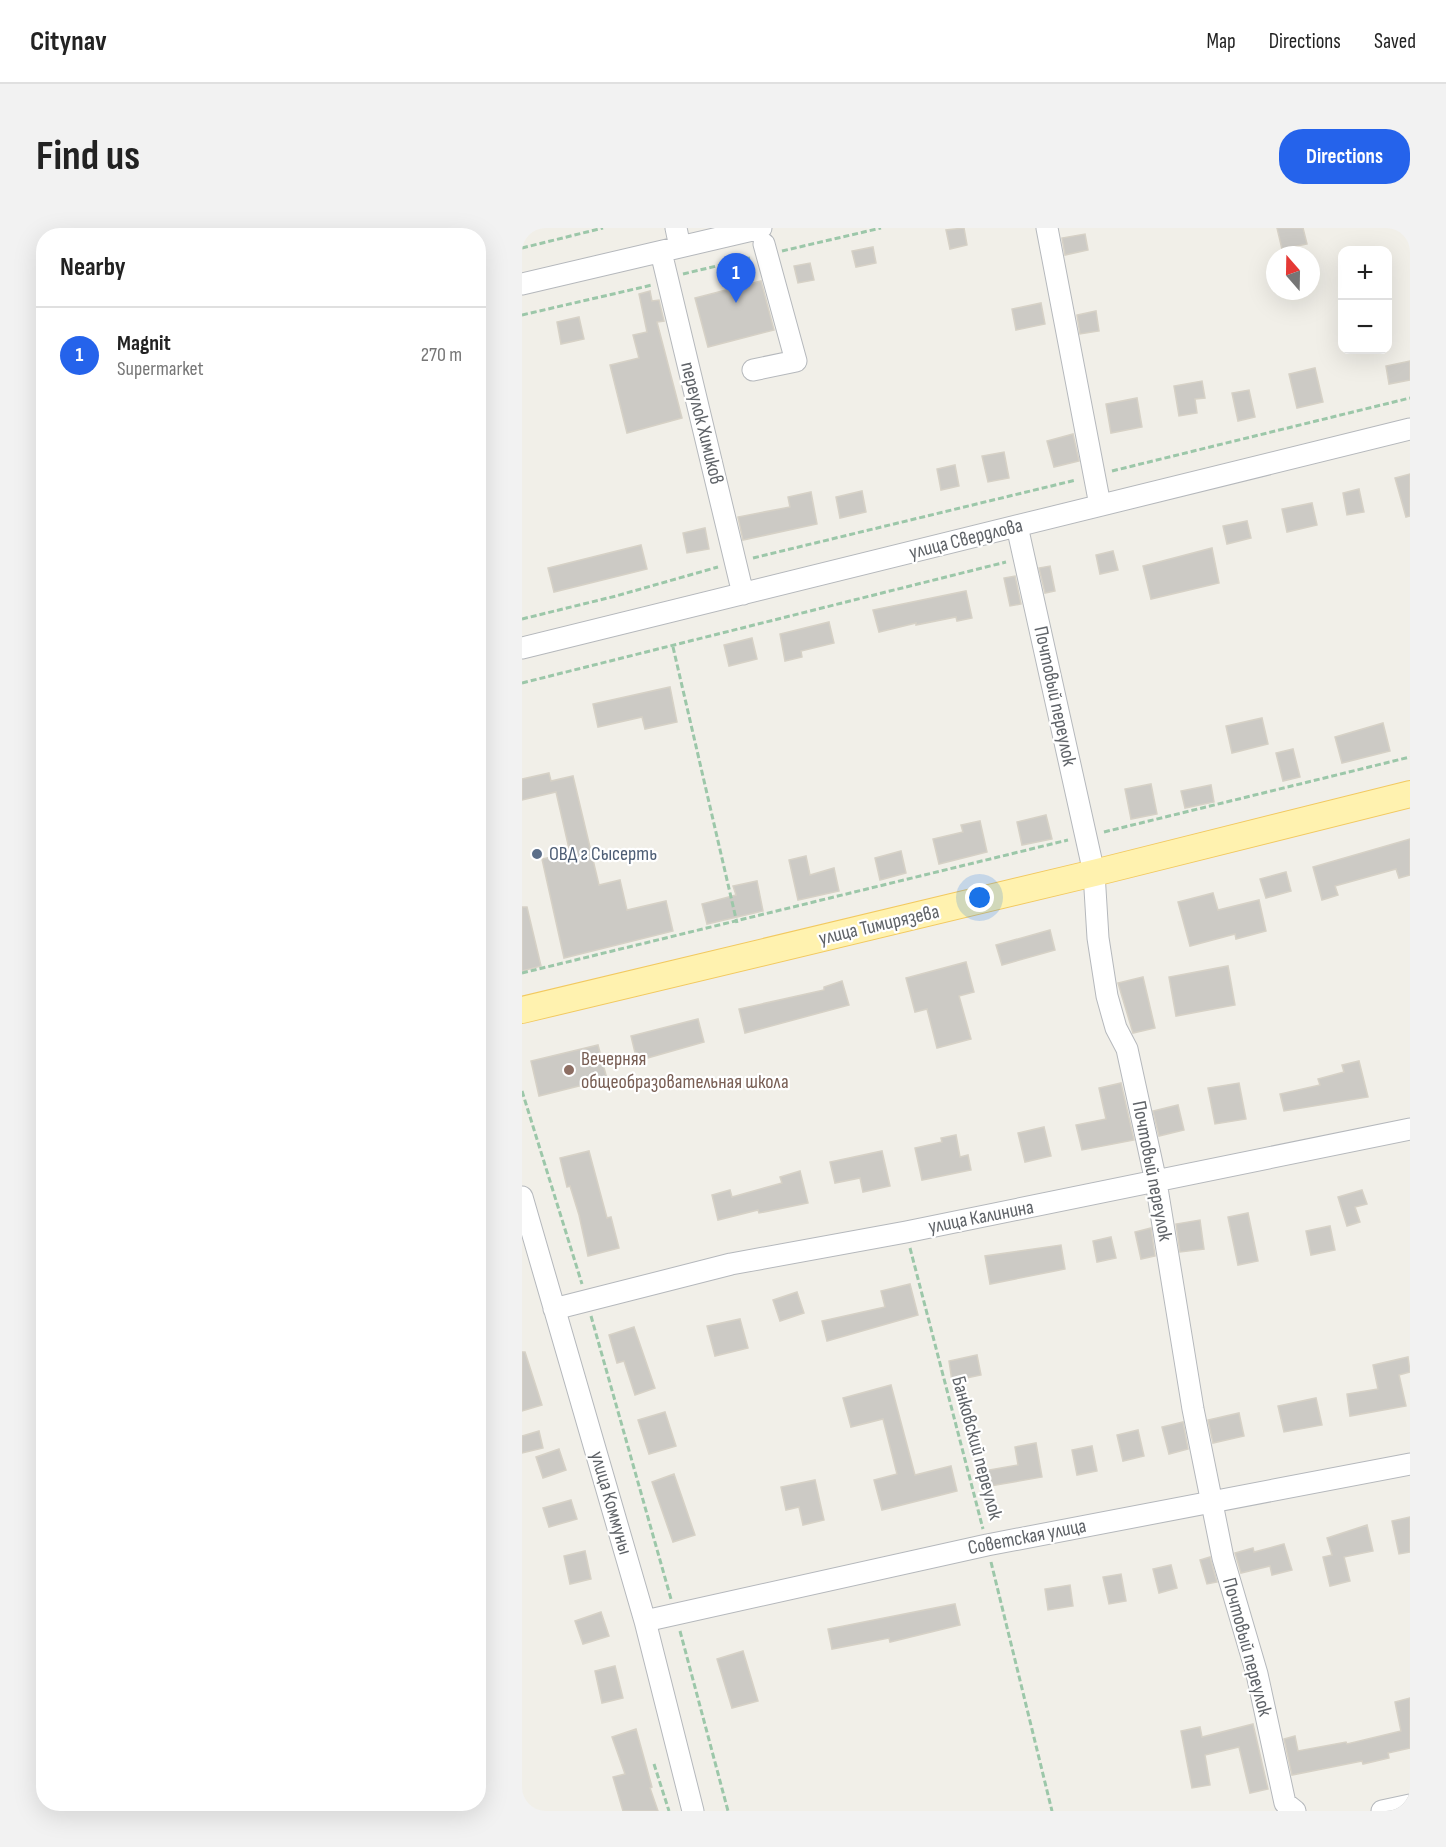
<!DOCTYPE html>
<meta charset="utf-8">
<style>
:root{--surface:#fff;--page:#f2f2f2;--text:#222;--muted:#767676;--line:#e0e0e0;--accent:#2563eb}
body{margin:0;font-family:"Sofia Sans Condensed",sans-serif;background:var(--page);color:var(--text)}
.controls{position:absolute;right:18px;top:18px;display:grid;overflow:hidden;border-radius:12px;box-shadow:0 6px 24px #0002}
.controls button{width:54px;height:54px;display:grid;place-items:center;padding:0;border:0;border-bottom:2px solid var(--line);background:var(--surface);color:var(--text);font:30px sans-serif}
.compass{position:absolute;left:744px;top:18px;width:54px;height:54px;border-radius:50%;background:var(--surface);box-shadow:0 6px 24px #0002;rotate:340deg}
.you{position:absolute;left:458px;top:670px;width:21px;height:21px;margin:-15px;border:4px solid #fff;border-radius:50%;background:#1a73e8;box-shadow:0 0 0 9px #1a73e833}
.badge{display:grid;place-items:center;width:39px;height:39px;border-radius:50%;background:var(--accent);color:#fff;font-size:20px;font-weight:700}
.pin{position:absolute;translate:-50% -50px;filter:drop-shadow(0 2px 3px #0008)}
.pin::after{content:'';position:absolute;top:32px;width:21px;height:18px;background:inherit;clip-path:polygon(0 0,100% 0,50% 100%)}
.list{margin:0;padding:0;list-style:none}
h2{display:flex;justify-content:space-between;align-items:center;height:78px;margin:0;padding:0 24px;font-size:26px}
h2 small{font-size:20px;font-weight:400;color:var(--muted)}
.list li{display:grid;grid-template-columns:39px 1fr auto;gap:18px;align-items:center;box-sizing:border-box;height:96px;padding:0 24px;border-top:2px solid var(--line)}
.list b{display:block;font-size:22px;white-space:nowrap}
.list p{margin:0;font-size:20px;white-space:nowrap;color:var(--muted)}
.list em{font-size:20px;font-style:normal;color:var(--muted)}
.map{position:relative;flex:none;width:888px;height:1583px;overflow:hidden;border-radius:24px}
header{display:flex;align-items:center;gap:36px;box-sizing:border-box;height:84px;padding:0 30px;background:var(--surface);border-bottom:2px solid var(--line)}
header strong{font-size:28px}
nav{display:flex;gap:33px;margin-inline-start:auto;font-size:21px}
.intro{display:flex;align-items:center;justify-content:space-between;box-sizing:border-box;height:144px;padding:0 36px}
h1{margin:0;font-size:42px}
.button{padding:15px 27px;border-radius:24px;background:var(--accent);color:#fff;font-size:21px;font-weight:700}
main{display:flex;gap:36px;padding:0 36px}
aside{flex:1;background:var(--surface);border-radius:24px;box-shadow:0 6px 24px #0002}
.map>svg:first-child{display:block}
.building{fill:#cccac5;stroke:#d6d1c6;stroke-width:1.5}
.lines{fill:none;stroke-linecap:round;stroke-linejoin:round}
.minor-casing{stroke:#b5b8bc;stroke-width:23}
.major-casing{stroke:#f2c960;stroke-width:28}
.path{stroke:#9cc7a9;stroke-width:3;stroke-dasharray:6 3;stroke-linecap:butt}
.minor{stroke:#fff;stroke-width:21}
.major{stroke:#fff2af;stroke-width:26}
.service-dot{fill:#5c6f8a;stroke:#fff;stroke-width:2}
.education-dot{fill:#8d6e63;stroke:#fff;stroke-width:2}
.labels{text-anchor:middle;dominant-baseline:central;stroke-width:4.5;stroke-linejoin:round;paint-order:stroke}
.street-label{font-size:20px;fill:#5f6368;stroke:#fff}
.service-label{font-size:20px;fill:#4e5e75;stroke:#fff;text-anchor:start}
.education-label{font-size:20px;fill:#785e54;stroke:#fff;text-anchor:start}
</style>
<header>
<strong>Citynav</strong>
<nav><a>Map</a><a>Directions</a><a>Saved</a></nav>
</header>
<div class="intro"><h1>Find us</h1><a class="button">Directions</a></div>
<main>
<aside>
<h2>Nearby<small></small></h2>
<ul class="list">
<li><span class="badge">1</span><div><b>Magnit</b><p>Supermarket</p></div><em>270 m</em></li>
</ul>
</aside>
<div class="map">
<svg width="888" height="1583" viewBox="0 0 888 1583">
<rect width="100%" height="100%" fill="#f1efe8"/>
<path class="building" d="M 442,0 L 445,17 L 428,21 L 424,2 Z
M 755,0 L 781,0 L 785,16 L 760,21 Z
M 563,6 L 566,22 L 543,27 L 540,10 Z
M 351,19 L 354,35 L 334,39 L 330,23 Z
M 288,35 L 292,52 L 276,55 L 272,38 Z
M 239,53 L 252,102 L 186,119 L 173,70 Z
M 128,63 L 130,73 L 137,72 L 142,93 L 135,94 L 160,190 L 105,205 L 88,137 L 117,130 L 111,107 L 125,104 L 117,66 Z
M 519,75 L 523,96 L 494,102 L 490,81 Z
M 574,83 L 577,103 L 558,106 L 555,87 Z
M 57,89 L 62,111 L 39,116 L 35,94 Z
M 888,133 L 888,152 L 867,156 L 864,138 Z
M 793,140 L 801,174 L 775,180 L 767,146 Z
M 680,153 L 683,170 L 673,171 L 675,185 L 657,188 L 652,158 Z
M 727,162 L 733,189 L 716,193 L 710,165 Z
M 615,170 L 620,199 L 589,205 L 584,176 Z
M 551,206 L 557,233 L 532,239 L 525,213 Z
M 482,224 L 487,250 L 466,254 L 460,228 Z
M 433,237 L 437,258 L 419,262 L 415,241 Z
M 888,246 L 888,288 L 884,289 L 873,250 Z
M 837,261 L 842,284 L 825,287 L 821,265 Z
M 340,263 L 344,284 L 318,290 L 314,269 Z
M 289,264 L 295,296 L 221,312 L 216,289 L 268,279 L 266,269 Z
M 790,275 L 795,297 L 765,304 L 760,281 Z
M 725,293 L 729,310 L 705,316 L 701,298 Z
M 183,300 L 187,321 L 165,325 L 161,305 Z
M 119,317 L 125,341 L 32,364 L 26,340 Z
M 690,320 L 697,355 L 629,371 L 621,338 Z
M 591,323 L 596,342 L 578,346 L 574,327 Z
M 528,338 L 533,363 L 523,365 L 517,340 Z
M 493,348 L 499,376 L 488,378 L 482,350 Z
M 444,363 L 450,390 L 435,393 L 434,389 L 394,397 L 394,395 L 357,404 L 351,382 Z
M 307,394 L 312,415 L 279,423 L 280,429 L 263,433 L 258,406 Z
M 230,410 L 235,431 L 207,438 L 202,417 Z
M 148,459 L 155,494 L 123,501 L 120,489 L 76,499 L 71,476 Z
M 740,490 L 746,516 L 710,525 L 704,498 Z
M 861,495 L 868,523 L 820,535 L 813,509 Z
M 771,521 L 778,549 L 761,553 L 754,525 Z
M 27,545 L 29,553 L 51,548 L 77,657 L 98,652 L 105,682 L 144,673 L 151,703 L 42,730 L 20,631 L 48,625 L 34,564 L 0,572 L 0,551 Z
M 629,556 L 635,586 L 609,591 L 603,561 Z
M 689,557 L 692,574 L 663,580 L 659,563 Z
M 524,587 L 530,611 L 500,617 L 495,594 Z
M 458,593 L 465,624 L 417,636 L 411,611 L 441,604 L 439,597 Z
M 888,611 L 888,647 L 877,650 L 874,641 L 813,658 L 816,667 L 800,672 L 791,639 Z
M 379,623 L 384,645 L 358,652 L 353,630 Z
M 284,628 L 288,647 L 312,640 L 317,663 L 276,672 L 267,632 Z
M 764,644 L 769,663 L 744,670 L 738,651 Z
M 235,653 L 241,683 L 185,696 L 180,676 L 214,667 L 211,658 Z
M 691,665 L 696,682 L 737,672 L 744,703 L 714,711 L 713,706 L 668,718 L 656,674 Z
M 0,679 L 5,679 L 19,738 L 0,743 Z
M 528,702 L 533,722 L 480,737 L 474,717 Z
M 444,734 L 452,764 L 437,768 L 449,811 L 415,820 L 405,781 L 393,784 L 384,750 Z
M 706,738 L 713,777 L 654,788 L 647,749 Z
M 621,749 L 633,800 L 611,805 L 596,755 Z
M 320,753 L 327,777 L 223,805 L 217,781 L 302,762 L 302,759 Z
M 176,791 L 182,814 L 115,833 L 109,808 Z
M 76,817 L 85,851 L 17,868 L 9,833 Z
M 837,833 L 846,869 L 762,883 L 758,866 L 798,857 L 796,851 L 822,844 L 820,837 Z
M 599,855 L 612,912 L 560,922 L 554,897 L 584,891 L 577,860 Z
M 717,855 L 724,891 L 693,896 L 686,860 Z
M 656,877 L 662,902 L 637,908 L 631,883 Z
M 522,899 L 529,928 L 503,934 L 496,905 Z
M 434,907 L 438,929 L 446,927 L 449,942 L 400,952 L 393,920 L 420,914 L 419,910 Z
M 67,923 L 85,990 L 89,989 L 97,1020 L 66,1028 L 57,987 L 48,958 L 45,959 L 38,930 Z
M 360,923 L 368,958 L 341,964 L 338,950 L 313,955 L 308,934 Z
M 278,943 L 286,975 L 237,985 L 236,982 L 196,992 L 190,967 L 208,962 L 210,969 L 260,955 L 258,949 Z
M 840,962 L 845,976 L 833,979 L 838,994 L 825,998 L 816,969 Z
M 726,985 L 736,1033 L 716,1037 L 706,989 Z
M 678,992 L 682,1021 L 658,1024 L 654,996 Z
M 808,998 L 813,1022 L 789,1027 L 784,1003 Z
M 629,1000 L 633,1028 L 619,1031 L 613,1004 Z
M 589,1009 L 594,1030 L 575,1034 L 571,1013 Z
M 539,1017 L 543,1041 L 468,1056 L 463,1028 Z
M 388,1056 L 396,1087 L 305,1113 L 300,1093 L 363,1079 L 359,1063 Z
M 275,1064 L 282,1085 L 258,1093 L 251,1072 Z
M 218,1091 L 226,1120 L 193,1128 L 185,1098 Z
M 112,1099 L 133,1160 L 113,1167 L 102,1133 L 95,1135 L 87,1107 Z
M 0,1124 L 3,1124 L 20,1177 L 0,1183 Z
M 455,1127 L 459,1147 L 430,1153 L 427,1133 Z
M 886,1129 L 888,1144 L 877,1147 L 884,1178 L 828,1188 L 825,1166 L 856,1161 L 851,1137 Z
M 369,1157 L 393,1247 L 429,1238 L 435,1263 L 360,1282 L 352,1252 L 375,1246 L 361,1191 L 329,1199 L 321,1170 Z
M 794,1170 L 800,1197 L 762,1204 L 756,1178 Z
M 143,1184 L 154,1218 L 127,1226 L 116,1192 Z
M 717,1185 L 722,1208 L 691,1215 L 686,1192 Z
M 661,1194 L 666,1221 L 647,1226 L 640,1199 Z
M 616,1202 L 622,1228 L 601,1233 L 595,1207 Z
M 17,1203 L 21,1220 L 0,1225 L 0,1208 Z
M 514,1215 L 520,1249 L 463,1259 L 461,1243 L 496,1237 L 493,1219 Z
M 570,1218 L 575,1243 L 555,1247 L 550,1222 Z
M 37,1221 L 44,1242 L 21,1250 L 14,1229 Z
M 152,1246 L 173,1307 L 151,1314 L 130,1254 Z
M 293,1252 L 302,1292 L 281,1297 L 277,1279 L 264,1282 L 259,1259 Z
M 49,1272 L 55,1291 L 27,1299 L 21,1280 Z
M 888,1289 L 888,1324 L 877,1326 L 870,1293 Z
M 845,1297 L 851,1323 L 822,1329 L 828,1353 L 808,1358 L 801,1329 L 810,1327 L 805,1310 Z
M 762,1316 L 770,1342 L 750,1347 L 748,1338 L 719,1345 L 713,1325 L 731,1320 L 732,1324 Z
M 63,1323 L 69,1351 L 48,1356 L 42,1328 Z
M 688,1329 L 695,1354 L 685,1356 L 678,1332 Z
M 649,1337 L 655,1360 L 637,1365 L 631,1341 Z
M 599,1346 L 604,1373 L 587,1376 L 581,1349 Z
M 548,1357 L 551,1378 L 526,1382 L 523,1361 Z
M 433,1376 L 438,1397 L 368,1414 L 367,1410 L 310,1421 L 306,1401 Z
M 79,1384 L 87,1408 L 61,1416 L 53,1393 Z
M 221,1423 L 236,1473 L 210,1480 L 195,1431 Z
M 93,1438 L 101,1470 L 80,1475 L 73,1443 Z
M 888,1470 L 888,1520 L 866,1525 L 867,1530 L 841,1536 L 840,1533 L 770,1547 L 762,1511 L 773,1508 L 776,1523 L 824,1514 L 825,1516 L 879,1503 L 873,1474 Z
M 731,1496 L 746,1561 L 728,1565 L 717,1519 L 683,1527 L 688,1557 L 670,1560 L 659,1503 L 678,1499 L 680,1509 Z
M 114,1501 L 130,1559 L 128,1560 L 136,1583 L 101,1583 L 91,1549 L 103,1546 L 90,1509 Z"/>
<g class="lines">
<defs>
<path id="minor" d="M 154,0 L 158,19
M 525,0 L 578,277
M 139,24 L 221,366
M 0,56 L 239,0
M 231,142 L 274,133 L 242,16
M 495,298 L 572,645 L 576,710 L 585,768 L 594,800 L 605,821 L 634,954 L 671,1181 L 701,1330 L 735,1446 L 763,1575 L 773,1583
M 0,420 L 888,201
M 0,969 L 123,1393 L 171,1583
M 32,1081 L 209,1036 L 384,1004 L 888,901
M 123,1393 L 465,1317 L 888,1236
M 860,1583 L 888,1577"/>
<path id="major" d="M 0,782 L 572,645 L 888,566"/>
</defs>
<use href="#minor" class="minor-casing"/>
<use href="#major" class="major-casing"/>
<path class="path" d="M 0,20 L 81,0
M 260,23 L 359,0
M 161,46 L 228,30
M 0,87 L 130,57
M 590,243 L 888,170
M 231,330 L 554,252
M 0,391 L 94,368 L 196,339
M 151,419 L 215,695
M 0,455 L 484,334
M 582,604 L 888,529
M 0,745 L 546,612
M 0,863 L 60,1056
M 388,1020 L 461,1301
M 69,1088 L 149,1371
M 469,1334 L 530,1583
M 158,1403 L 206,1583
M 132,1536 L 147,1583"/>
<use href="#minor" class="minor"/>
<use href="#major" class="major"/>
</g>
<circle class="service-dot" cx="15" cy="626" r="6"/>
<circle class="education-dot" cx="47" cy="842" r="6"/>
<g class="labels">
<g class="street-label">
<text transform="translate(180 195) rotate(76)">переулок Химиков</text>
<text transform="translate(444 311) rotate(-14)">улица Свердлова</text>
<text transform="translate(533 468) rotate(78)">Почтовый переулок</text>
<text transform="translate(357 697) rotate(-13)">улица Тимирязева</text>
<text transform="translate(630 943) rotate(79)">Почтовый переулок</text>
<text transform="translate(459 989) rotate(-11)">улица Калинина</text>
<text transform="translate(455 1220) rotate(75)">Банковский переулок</text>
<text transform="translate(89 1275) rotate(74)">улица Коммуны</text>
<text transform="translate(505 1309) rotate(-11)">Советская улица</text>
<text transform="translate(725 1419) rotate(75)">Почтовый переулок</text>
</g>
<g class="service-label">
<text x="27" y="626">ОВД г Сысерть</text>
</g>
<g class="education-label">
<text x="59" y="831">Вечерняя<tspan x="59" dy="23">общеобразовательная школа</tspan></text>
</g>
</g>
</svg>
<div class="controls">
<button>+</button>
<button>−</button>
</div>
<svg class="compass" viewBox="-18 -18 36 36"><path d="M0-13l5 13h-10z" fill="#e53935"/><path d="M0 13l5-13h-10z" fill="#767676"/></svg>
<div class="you"></div>
<div class="pin badge" style="left:214px;top:75px">1</div>
</div>
</main>
